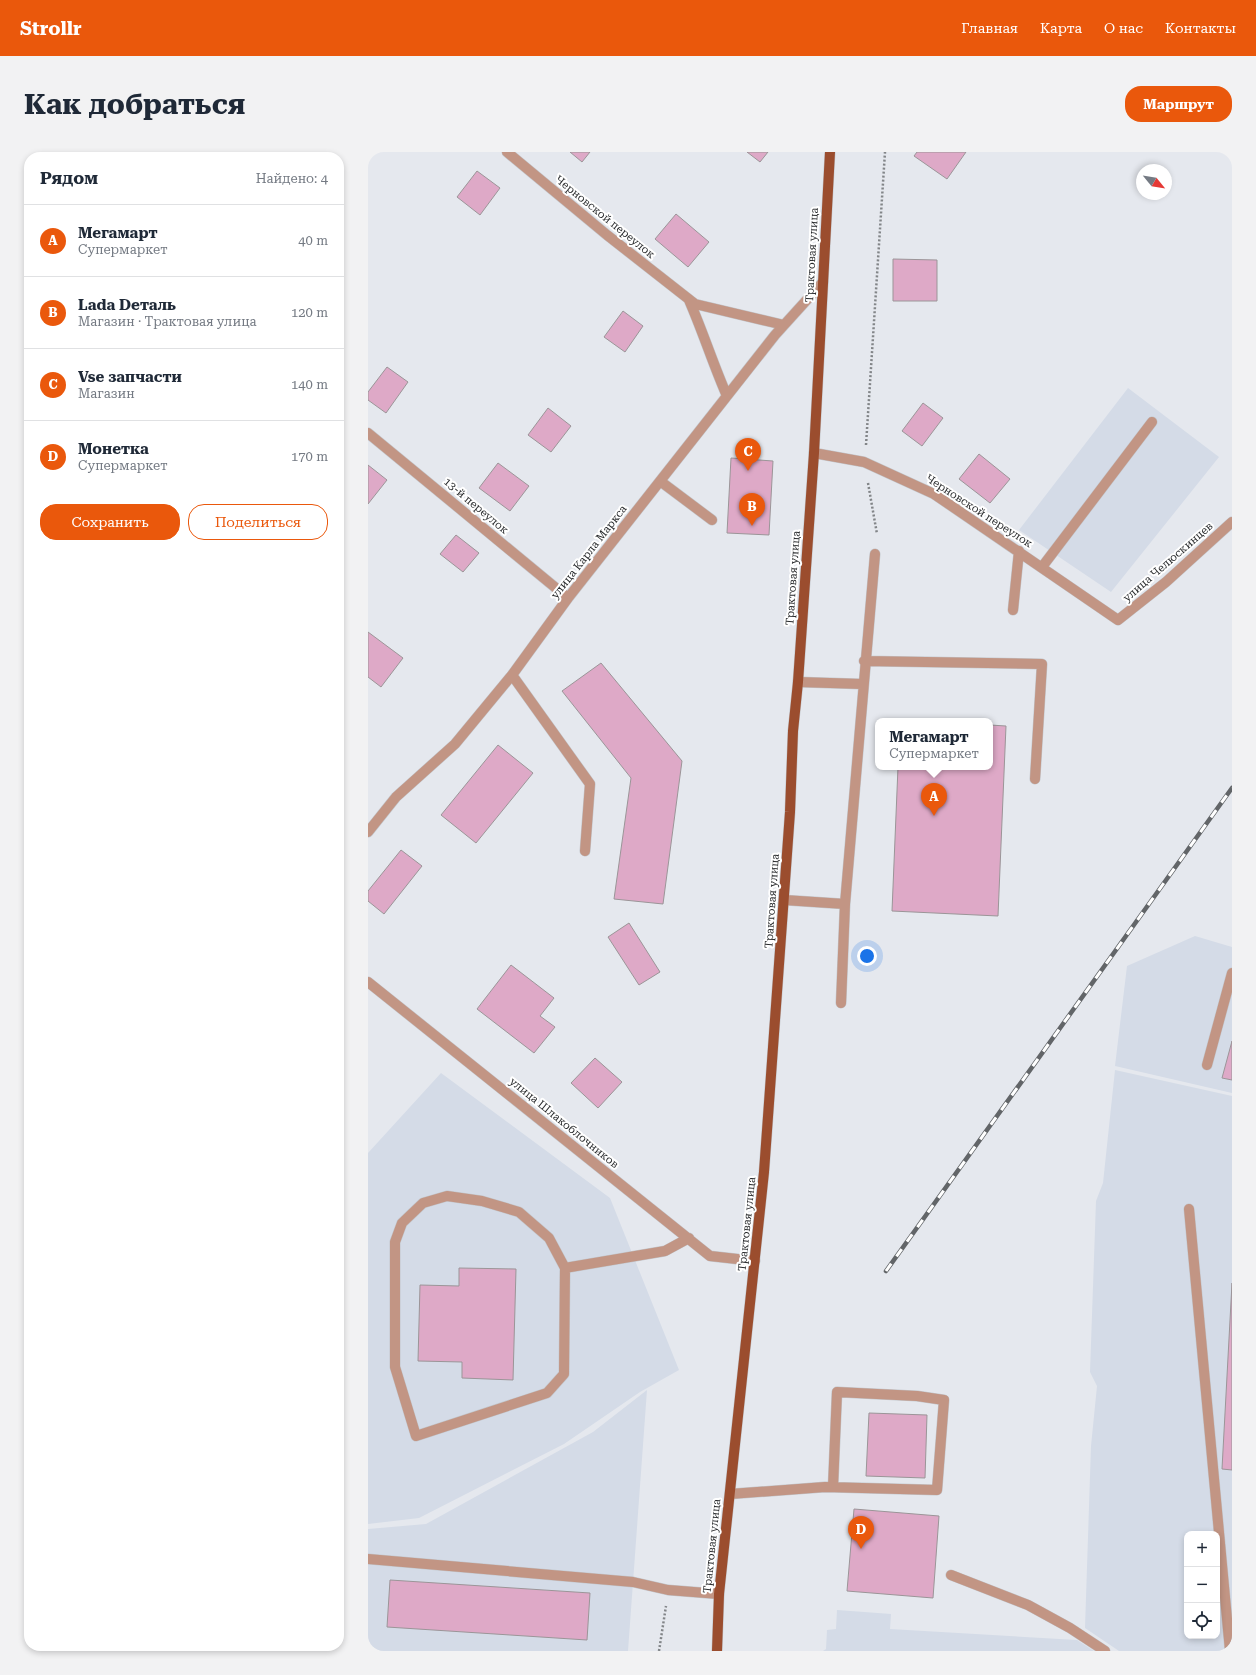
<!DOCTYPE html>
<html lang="ru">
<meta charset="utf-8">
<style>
:root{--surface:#fff;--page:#f2f2f3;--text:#1f2937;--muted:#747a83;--line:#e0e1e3;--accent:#ea580c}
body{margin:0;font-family:"Roboto Serif",serif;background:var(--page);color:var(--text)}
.controls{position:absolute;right:12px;bottom:12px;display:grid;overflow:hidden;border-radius:8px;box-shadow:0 2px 6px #0003}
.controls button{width:36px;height:36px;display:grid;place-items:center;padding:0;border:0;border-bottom:1px solid var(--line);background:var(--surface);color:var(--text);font:20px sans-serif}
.compass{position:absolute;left:768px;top:12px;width:36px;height:36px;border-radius:50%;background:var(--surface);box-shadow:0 2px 6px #0003;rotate:120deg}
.you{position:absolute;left:499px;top:804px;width:14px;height:14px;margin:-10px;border:3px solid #fff;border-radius:50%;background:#1a73e8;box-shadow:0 0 0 6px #1a73e833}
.badge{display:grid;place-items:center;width:26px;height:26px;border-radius:50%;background:var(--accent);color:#fff;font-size:13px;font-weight:700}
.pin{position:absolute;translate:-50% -33px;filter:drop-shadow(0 1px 2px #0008)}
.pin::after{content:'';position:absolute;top:21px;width:14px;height:12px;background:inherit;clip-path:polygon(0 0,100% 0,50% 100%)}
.popup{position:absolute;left:507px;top:566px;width:118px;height:52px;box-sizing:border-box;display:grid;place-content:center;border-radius:8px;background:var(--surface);filter:drop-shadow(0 1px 3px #0005);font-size:13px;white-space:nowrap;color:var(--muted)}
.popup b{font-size:15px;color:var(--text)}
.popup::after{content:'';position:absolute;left:50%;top:100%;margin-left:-8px;border:8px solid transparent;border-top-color:var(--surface)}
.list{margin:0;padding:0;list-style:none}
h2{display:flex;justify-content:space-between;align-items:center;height:52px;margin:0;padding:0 16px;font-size:17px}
h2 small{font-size:13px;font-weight:400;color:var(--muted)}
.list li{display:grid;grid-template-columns:26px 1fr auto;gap:12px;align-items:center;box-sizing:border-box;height:72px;padding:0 16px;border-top:1px solid var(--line)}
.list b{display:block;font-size:15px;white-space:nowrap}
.list p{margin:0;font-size:13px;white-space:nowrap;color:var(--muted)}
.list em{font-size:13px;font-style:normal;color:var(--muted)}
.actions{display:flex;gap:8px;padding:12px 16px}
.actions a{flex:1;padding:9px 0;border:1px solid var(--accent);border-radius:16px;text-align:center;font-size:14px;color:var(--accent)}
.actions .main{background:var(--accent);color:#fff}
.icon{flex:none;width:22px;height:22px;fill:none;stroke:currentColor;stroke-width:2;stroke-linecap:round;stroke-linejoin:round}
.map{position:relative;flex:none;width:864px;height:1499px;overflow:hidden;border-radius:16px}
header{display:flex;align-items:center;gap:24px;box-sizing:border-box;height:56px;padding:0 20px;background:var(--accent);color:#fff}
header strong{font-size:19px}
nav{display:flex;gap:22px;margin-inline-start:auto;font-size:14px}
.intro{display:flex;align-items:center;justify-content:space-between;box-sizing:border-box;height:96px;padding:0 24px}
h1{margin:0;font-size:28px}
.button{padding:10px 18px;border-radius:16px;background:var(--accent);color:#fff;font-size:14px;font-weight:700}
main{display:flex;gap:24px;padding:0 24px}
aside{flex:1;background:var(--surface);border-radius:16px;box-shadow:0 2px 6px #0003}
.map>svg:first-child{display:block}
.built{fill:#d4dbe7;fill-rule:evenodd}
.building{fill:#dea9c7;stroke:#9b9598}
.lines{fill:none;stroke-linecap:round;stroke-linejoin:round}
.minor-casing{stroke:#c3c6cb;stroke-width:11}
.major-casing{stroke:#c3c6cb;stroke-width:11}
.path{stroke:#828588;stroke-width:2.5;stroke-dasharray:2 2;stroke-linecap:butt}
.minor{stroke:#c29584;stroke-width:10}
.major{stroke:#9b4d2e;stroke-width:10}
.rail-casing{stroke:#626568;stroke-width:4.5}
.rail{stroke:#fff;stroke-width:3;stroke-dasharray:9;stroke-linecap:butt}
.labels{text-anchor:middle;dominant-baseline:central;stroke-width:4;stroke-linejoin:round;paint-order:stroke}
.street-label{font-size:11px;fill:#282a2c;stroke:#fff}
</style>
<header>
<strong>Strollr</strong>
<nav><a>Главная</a><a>Карта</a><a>О нас</a><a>Контакты</a></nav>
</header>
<div class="intro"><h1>Как добраться</h1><a class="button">Маршрут</a></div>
<main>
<aside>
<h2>Рядом<small>Найдено: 4</small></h2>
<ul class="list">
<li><span class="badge">A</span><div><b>Мегамарт</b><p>Супермаркет</p></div><em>40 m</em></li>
<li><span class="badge">B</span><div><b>Lada Dеталь</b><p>Магазин · Трактовая улица</p></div><em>120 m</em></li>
<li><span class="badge">C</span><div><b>Vse запчасти</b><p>Магазин</p></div><em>140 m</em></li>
<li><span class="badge">D</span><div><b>Монетка</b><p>Супермаркет</p></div><em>170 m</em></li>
</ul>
<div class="actions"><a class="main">Сохранить</a><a>Поделиться</a></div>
</aside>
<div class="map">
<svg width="864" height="1499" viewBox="0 0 864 1499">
<rect width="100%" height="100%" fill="#e5e8ee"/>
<path class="built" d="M 760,236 L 851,305 L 743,440 L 651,378 Z
M 827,784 L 864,795 L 864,941 L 747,914 L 759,814 Z
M 747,918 L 864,944 L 864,1499 L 751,1499 L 717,1476 L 723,1294 L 729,1234 L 722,1220 L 728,1049 L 735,1031 ZM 819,1382 L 849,1382 L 849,1484 L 819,1484 Z
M 73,921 L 242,1046 L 311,1218 L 272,1240 L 196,1292 L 51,1366 L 0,1372 L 0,1001 Z
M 279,1238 L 260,1499 L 0,1499 L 0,1377 L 58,1372 L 225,1280 Z
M 469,1458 L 523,1462 L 522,1477 L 709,1488 L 726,1499 L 455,1499 L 458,1497 L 459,1478 L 468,1477 Z"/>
<path class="building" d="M 202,0 L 222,0 L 214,10 Z
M 379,0 L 400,0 L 392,10 Z
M 549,0 L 598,0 L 579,27 L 546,4 Z
M 109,19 L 132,36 L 112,63 L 89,45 Z
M 308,62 L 341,90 L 320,115 L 287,87 Z
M 525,107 L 569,108 L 569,149 L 525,149 Z
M 255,159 L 275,174 L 257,200 L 236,185 Z
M 19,215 L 40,230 L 18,261 L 0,248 L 0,240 Z
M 555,251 L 575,266 L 554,294 L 534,279 Z
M 180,256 L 203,274 L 183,300 L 160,283 Z
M 611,302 L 642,327 L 622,351 L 591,327 Z
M 363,306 L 405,309 L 401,383 L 359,381 Z
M 130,311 L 161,334 L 142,359 L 111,336 Z
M 0,313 L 19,328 L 0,352 Z
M 88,383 L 111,401 L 95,420 L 72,402 Z
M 0,480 L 35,506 L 13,535 L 0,525 Z
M 233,511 L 314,609 L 295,752 L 246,747 L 263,626 L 194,539 Z
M 622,573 L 638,574 L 630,764 L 524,759 L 530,615 L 622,615 Z
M 130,593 L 165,621 L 108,691 L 73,663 Z
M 33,698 L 54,714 L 16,762 L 0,749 L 0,739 Z
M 261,771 L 292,820 L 271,833 L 240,785 Z
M 143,813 L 186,846 L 172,864 L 187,875 L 166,901 L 109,857 Z
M 864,889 L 864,928 L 854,926 Z
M 227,906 L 254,930 L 230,956 L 203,931 Z
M 91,1116 L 148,1117 L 145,1228 L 94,1226 L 94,1210 L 50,1209 L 52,1133 L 91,1134 Z
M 864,1131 L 864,1318 L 854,1317 Z
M 501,1261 L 559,1263 L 557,1326 L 498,1324 Z
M 486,1357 L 571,1364 L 565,1446 L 479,1439 Z
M 22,1428 L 222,1441 L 219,1488 L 19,1475 Z"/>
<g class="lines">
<defs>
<path id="minor" d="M 139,0 L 239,83 L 327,152 L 416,173
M 321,148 C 335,180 345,212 359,244
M 0,281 L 200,446
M 446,301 L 496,310 L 566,342 L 750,468 L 798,430 L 864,370
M 292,329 L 344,368
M 674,415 L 784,270
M 645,458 L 651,399
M 496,509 L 674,512 L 667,627
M 144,523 L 222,632 L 217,699
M 430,530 L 494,532
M 0,680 L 28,645 L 87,592 L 144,523 L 200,446 L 407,183 L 455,130
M 416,748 L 477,752
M 0,830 L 342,1104 L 387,1109
M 473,851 L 477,752 L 507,402
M 839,913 L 864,821
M 821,1057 L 862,1499
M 197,1116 L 196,1222 L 179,1241 L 48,1284 L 27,1215 L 27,1090 L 34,1071 L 55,1051 L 79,1044 L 114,1049 L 151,1060 L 181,1086 L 197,1116 L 297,1099 L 321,1086
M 362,1342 L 457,1335 L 569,1338 L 576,1248 L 549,1244 L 469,1240 L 465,1335
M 0,1407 L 265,1430 L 300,1438 L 351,1442
M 583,1423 L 660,1453 L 702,1476 L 737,1499"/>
<path id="major" d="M 349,1499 L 351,1442 L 396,1020 L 422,660 L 425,579 L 430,530 L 446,301 L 462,0"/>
</defs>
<use href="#minor" class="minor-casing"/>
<use href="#major" class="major-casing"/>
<path class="path" d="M 498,293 L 517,0
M 500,331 L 509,382
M 291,1499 L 298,1454"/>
<use href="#minor" class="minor"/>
<use href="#major" class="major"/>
<defs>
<path id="rail" d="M 518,1119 L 864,636"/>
</defs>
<use href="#rail" class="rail-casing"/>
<use href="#rail" class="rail"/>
</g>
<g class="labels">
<g class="street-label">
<text transform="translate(237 65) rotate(39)">Черновской переулок</text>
<text transform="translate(444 103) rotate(-87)">Трактовая улица</text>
<text transform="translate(108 354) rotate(40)">13-й переулок</text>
<text transform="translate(611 359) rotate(33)">Черновской переулок</text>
<text transform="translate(221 400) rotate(-52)">улица Карла Маркса</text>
<text transform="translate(800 410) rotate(-41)">улица Челюскинцев</text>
<text transform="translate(425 426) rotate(-86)">Трактовая улица</text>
<text transform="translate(404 749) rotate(-86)">Трактовая улица</text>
<text transform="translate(196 971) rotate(39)">улица Шлакоблочников</text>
<text transform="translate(379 1072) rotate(-84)">Трактовая улица</text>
<text transform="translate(344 1394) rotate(-84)">Трактовая улица</text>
</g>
</g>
</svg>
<div class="controls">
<button>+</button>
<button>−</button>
<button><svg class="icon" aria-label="locate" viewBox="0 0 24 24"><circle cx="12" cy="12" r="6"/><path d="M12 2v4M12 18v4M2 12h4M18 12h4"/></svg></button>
</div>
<svg class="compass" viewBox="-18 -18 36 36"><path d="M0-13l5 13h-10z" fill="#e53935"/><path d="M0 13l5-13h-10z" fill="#747a83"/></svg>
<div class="you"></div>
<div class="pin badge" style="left:566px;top:664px">A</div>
<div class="popup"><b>Мегамарт</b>Супермаркет</div>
<div class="pin badge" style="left:384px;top:374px">B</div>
<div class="pin badge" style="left:380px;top:319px">C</div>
<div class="pin badge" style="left:493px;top:1397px">D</div>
</div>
</main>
